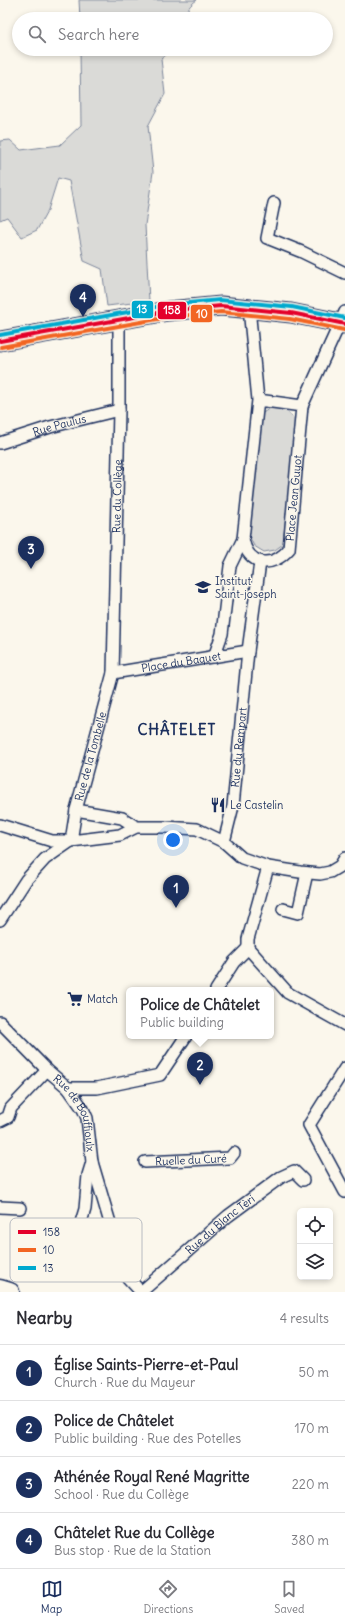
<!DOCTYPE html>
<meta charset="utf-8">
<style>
:root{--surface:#fff;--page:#f2f2f3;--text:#2b2b33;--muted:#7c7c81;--line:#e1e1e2;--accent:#1b2f5e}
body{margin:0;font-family:Delius,sans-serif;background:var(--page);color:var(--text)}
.controls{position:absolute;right:12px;bottom:12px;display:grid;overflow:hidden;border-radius:6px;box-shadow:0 2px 6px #0003}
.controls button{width:36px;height:36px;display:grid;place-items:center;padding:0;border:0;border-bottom:1px solid var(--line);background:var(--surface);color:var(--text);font:20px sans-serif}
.you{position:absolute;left:173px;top:840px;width:14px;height:14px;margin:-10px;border:3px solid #fff;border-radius:50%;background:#1a73e8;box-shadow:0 0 0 6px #1a73e833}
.badge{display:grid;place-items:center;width:26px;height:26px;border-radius:50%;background:var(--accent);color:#fff;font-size:13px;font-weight:700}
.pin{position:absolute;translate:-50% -33px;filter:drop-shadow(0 1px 2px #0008)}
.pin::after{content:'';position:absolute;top:21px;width:14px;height:12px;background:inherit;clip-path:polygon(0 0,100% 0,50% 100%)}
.popup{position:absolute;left:126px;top:987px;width:148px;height:52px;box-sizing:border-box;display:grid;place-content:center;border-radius:6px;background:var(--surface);filter:drop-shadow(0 1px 3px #0005);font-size:13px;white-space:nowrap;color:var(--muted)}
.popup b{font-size:15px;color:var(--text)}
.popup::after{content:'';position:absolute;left:50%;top:100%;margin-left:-8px;border:8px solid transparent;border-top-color:var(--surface)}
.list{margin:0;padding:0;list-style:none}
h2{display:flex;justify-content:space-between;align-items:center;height:52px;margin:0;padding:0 16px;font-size:17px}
h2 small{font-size:13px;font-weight:400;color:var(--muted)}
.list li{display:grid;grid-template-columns:26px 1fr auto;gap:12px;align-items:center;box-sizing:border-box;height:56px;padding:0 16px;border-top:1px solid var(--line)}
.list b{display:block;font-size:15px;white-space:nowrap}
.list p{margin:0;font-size:13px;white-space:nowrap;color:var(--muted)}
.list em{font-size:13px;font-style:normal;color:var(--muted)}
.icon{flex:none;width:22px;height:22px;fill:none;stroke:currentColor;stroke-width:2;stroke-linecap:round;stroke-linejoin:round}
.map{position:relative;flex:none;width:345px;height:1292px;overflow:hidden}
.search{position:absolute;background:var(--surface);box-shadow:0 2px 6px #0003;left:12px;right:12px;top:12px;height:44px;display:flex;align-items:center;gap:10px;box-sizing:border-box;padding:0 14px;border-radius:22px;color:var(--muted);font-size:15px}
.sheet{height:276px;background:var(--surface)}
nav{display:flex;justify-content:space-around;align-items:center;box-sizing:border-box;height:56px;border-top:1px solid var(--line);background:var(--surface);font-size:11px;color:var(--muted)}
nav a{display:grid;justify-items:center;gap:2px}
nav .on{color:var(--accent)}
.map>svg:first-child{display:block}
.green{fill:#dadad7;stroke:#7a849a}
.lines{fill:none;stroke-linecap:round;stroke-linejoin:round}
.street-casing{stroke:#1b2f5e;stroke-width:14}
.primary-casing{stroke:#1b2f5e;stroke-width:21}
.street{stroke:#fbf7ec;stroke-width:11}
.primary{stroke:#fbf7ec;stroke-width:18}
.bus-1-casing{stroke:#fbf7ec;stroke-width:7}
.bus-2-casing{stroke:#fbf7ec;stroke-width:7}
.bus-3-casing{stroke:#fbf7ec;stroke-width:7}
.bus-1{stroke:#e4002b;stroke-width:4}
.bus-2{stroke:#f26522;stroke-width:4}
.bus-3{stroke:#00a9ce;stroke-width:4}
.labels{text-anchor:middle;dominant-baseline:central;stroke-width:3;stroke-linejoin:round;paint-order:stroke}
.street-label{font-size:11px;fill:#1b2f5e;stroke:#fbf7ec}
.poi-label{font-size:11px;fill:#1b2f5e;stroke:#fbf7ec;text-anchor:start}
.district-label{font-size:15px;font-weight:bold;letter-spacing:1px;fill:#1b2f5e;stroke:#fbf7ec}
.key{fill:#fbf7ec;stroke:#b8bbc1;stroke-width:1}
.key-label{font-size:11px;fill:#1b2f5e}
.line-badge{stroke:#fbf7ec;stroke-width:1.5}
.badge-label{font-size:11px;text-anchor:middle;font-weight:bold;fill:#fff}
</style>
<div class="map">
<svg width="345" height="1292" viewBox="0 0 345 1292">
<rect width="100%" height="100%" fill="#fbf7ec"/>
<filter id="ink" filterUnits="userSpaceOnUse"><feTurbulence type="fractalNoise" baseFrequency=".025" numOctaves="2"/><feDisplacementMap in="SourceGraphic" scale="8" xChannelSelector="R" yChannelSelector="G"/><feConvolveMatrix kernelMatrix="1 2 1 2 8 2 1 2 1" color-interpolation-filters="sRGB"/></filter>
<g filter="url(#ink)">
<path class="green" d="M 79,0 L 197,0 C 190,5 185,10 186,19 L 80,19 Z
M 80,49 L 173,49 L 161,59 L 165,94 L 148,126 L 153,172 L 145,225 L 149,301 L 107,306 L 102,269 L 84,261 L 69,181 L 58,178 L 48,210 L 37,230 L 22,237 L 7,217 L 0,220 L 0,141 L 10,140 L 21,150 L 60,145 L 81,125 Z
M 270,408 L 285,409 L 296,421 L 283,544 L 275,550 L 264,552 L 254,546 L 248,534 L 260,415 Z"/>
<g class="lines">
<defs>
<g id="street">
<path d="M 274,203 L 267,238 L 302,252 L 345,273"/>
<path id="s1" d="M 249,308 L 258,400 L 243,539 C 248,566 272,569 289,549 L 302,406 L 258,400"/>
<path d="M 302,406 L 345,312"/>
<path id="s2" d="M 0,443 L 50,427 L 119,410"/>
<path d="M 214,657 L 222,634 L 230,566 L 243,539"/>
<path id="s3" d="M 113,673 L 248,651"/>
<path d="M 76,810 L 122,818 L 136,827"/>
<path d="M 0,825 L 52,841 L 71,841 L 120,835 L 136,827 L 165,827 L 197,829 L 224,842 L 242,858 L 268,867 L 300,872 L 320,874 L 330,872 L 340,866 L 345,858"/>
<path id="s4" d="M 71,841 L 76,810 L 113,673 L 119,410 L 119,320"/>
<path id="s5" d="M 224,842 L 233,806 L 248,651 L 260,562"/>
<path d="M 268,867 L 248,939 L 248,948 L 288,993 L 345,1025"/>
<path d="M 283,909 L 298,913 L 307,873"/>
<path d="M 0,920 L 26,880 L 45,859 L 71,841"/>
<path d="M 216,990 L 234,962 L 248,948"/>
<path id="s6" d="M 0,1022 L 47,1070 L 68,1088 L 83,1109 L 87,1118 L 92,1162 L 88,1175 L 85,1209 L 79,1229 L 96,1249 L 112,1261"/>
<path d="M 345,1068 L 309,1125 L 345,1192"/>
<path d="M 68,1088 L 97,1088 L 160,1075 L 186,1036"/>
<path d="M 0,1121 L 8,1117 L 11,1108 L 47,1070"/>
<path d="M 92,1162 L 116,1243 L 112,1261 L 141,1292"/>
<path id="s7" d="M 145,1162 L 230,1158 L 234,1153"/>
<path d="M 0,1207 L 20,1208"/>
<path d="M 49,1249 L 53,1249 L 62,1263 L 76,1258 L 92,1245"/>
<path id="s8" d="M 141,1292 L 228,1216 L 281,1177 L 294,1171 L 303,1180"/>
</g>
<path id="primary" d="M 0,341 L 168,311 L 221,306 L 291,313 L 345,324
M 0,1289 L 10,1292"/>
</defs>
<use href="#street" class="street-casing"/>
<use href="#primary" class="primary-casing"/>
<use href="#street" class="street"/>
<use href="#primary" class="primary"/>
<defs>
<path id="bus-1" d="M 0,341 L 168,311 L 221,306 L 291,313 L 345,324"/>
<path id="bus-2" d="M 1,347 L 169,317 L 221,312 L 290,319 L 344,330"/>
<path id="bus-3" d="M 0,335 L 167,305 L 220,300 L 292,307 L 345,318"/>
</defs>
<use href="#bus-1" class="bus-1-casing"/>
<use href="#bus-2" class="bus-2-casing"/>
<use href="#bus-3" class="bus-3-casing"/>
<use href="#bus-1" class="bus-1"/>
<use href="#bus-2" class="bus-2"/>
<use href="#bus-3" class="bus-3"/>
</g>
</g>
<defs>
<symbol id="school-bare" viewBox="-9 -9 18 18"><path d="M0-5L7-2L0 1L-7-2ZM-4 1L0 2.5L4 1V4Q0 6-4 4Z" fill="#1b2f5e" stroke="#fbf7ec" stroke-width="2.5" paint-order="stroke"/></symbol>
<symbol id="restaurant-bare" viewBox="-9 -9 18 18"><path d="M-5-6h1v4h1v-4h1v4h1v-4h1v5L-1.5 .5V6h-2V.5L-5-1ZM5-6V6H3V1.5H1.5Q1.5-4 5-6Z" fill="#1b2f5e" stroke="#fbf7ec" stroke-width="2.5" paint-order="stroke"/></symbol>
<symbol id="supermarket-bare" viewBox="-9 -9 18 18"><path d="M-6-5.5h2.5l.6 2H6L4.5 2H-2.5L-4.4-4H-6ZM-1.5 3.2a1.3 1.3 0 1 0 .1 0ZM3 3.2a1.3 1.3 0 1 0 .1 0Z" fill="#1b2f5e" stroke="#fbf7ec" stroke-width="2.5" paint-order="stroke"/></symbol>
</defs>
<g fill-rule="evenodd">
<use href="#school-bare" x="192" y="576" width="22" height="22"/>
<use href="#restaurant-bare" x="207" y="794" width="22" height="22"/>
<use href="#supermarket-bare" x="64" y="988" width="22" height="22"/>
</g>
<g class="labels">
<g class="street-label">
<text stroke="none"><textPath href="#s2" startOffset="62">Rue Paulus</textPath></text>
<text stroke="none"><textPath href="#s4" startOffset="350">Rue du Collège</textPath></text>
<text stroke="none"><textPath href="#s1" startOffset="346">Place Jean Guyot</textPath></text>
<text stroke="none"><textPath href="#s3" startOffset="69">Place du Baquet</textPath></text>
<text stroke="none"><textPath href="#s5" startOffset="96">Rue du Rempart</textPath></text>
<text stroke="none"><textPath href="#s4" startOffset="87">Rue de la Tombelle</textPath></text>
<text stroke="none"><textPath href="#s6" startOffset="121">Rue de Bouffioulx</textPath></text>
<text stroke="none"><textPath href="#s7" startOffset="46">Ruelle du Curé</textPath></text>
<text stroke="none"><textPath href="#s8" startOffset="104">Rue du Blanc Tèri</textPath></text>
</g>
<g class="poi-label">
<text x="215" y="581">Institut<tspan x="215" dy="13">Saint-joseph</tspan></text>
<text x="230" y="805">Le Castelin</text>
<text x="87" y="999">Match</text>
</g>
<g class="district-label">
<text x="177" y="729">CHÂTELET</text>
</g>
</g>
<rect x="10" y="1218" width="132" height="64" rx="6" class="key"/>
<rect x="18" y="1230" width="18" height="4" fill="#e4002b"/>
<rect x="18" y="1248" width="18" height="4" fill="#f26522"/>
<rect x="18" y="1266" width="18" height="4" fill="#00a9ce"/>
<g class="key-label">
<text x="43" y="1236">158</text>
<text x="43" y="1254">10</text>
<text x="43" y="1272">13</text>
</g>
<g class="line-badge">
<rect x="131" y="300" width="23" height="19" rx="4" fill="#00a9ce"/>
<rect x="157" y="301" width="30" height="19" rx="4" fill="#e4002b"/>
<rect x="190" y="304" width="23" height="19" rx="4" fill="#f26522"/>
</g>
<g class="badge-label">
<text x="142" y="313">13</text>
<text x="172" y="314">158</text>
<text x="202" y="318">10</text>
</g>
</svg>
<div class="controls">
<button><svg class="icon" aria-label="locate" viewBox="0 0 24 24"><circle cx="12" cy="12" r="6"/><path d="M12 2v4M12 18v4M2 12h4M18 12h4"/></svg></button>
<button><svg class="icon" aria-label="layers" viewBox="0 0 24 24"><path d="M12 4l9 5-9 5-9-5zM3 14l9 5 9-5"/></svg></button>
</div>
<div class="you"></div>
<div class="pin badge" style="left:176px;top:908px">1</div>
<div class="pin badge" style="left:200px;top:1085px">2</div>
<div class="popup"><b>Police de Châtelet</b>Public building</div>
<div class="pin badge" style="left:31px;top:569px">3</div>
<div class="pin badge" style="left:83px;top:317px">4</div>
<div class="search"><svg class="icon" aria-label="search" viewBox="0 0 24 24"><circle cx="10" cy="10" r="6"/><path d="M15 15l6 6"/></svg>Search here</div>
</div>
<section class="sheet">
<h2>Nearby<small>4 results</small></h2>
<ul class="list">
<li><span class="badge">1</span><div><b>Église Saints-Pierre-et-Paul</b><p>Church · Rue du Mayeur</p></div><em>50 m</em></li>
<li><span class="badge">2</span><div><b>Police de Châtelet</b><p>Public building · Rue des Potelles</p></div><em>170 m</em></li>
<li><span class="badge">3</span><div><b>Athénée Royal René Magritte</b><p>School · Rue du Collège</p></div><em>220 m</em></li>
<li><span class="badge">4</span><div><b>Châtelet Rue du Collège</b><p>Bus stop · Rue de la Station</p></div><em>380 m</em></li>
</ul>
</section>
<nav>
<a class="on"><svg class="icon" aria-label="map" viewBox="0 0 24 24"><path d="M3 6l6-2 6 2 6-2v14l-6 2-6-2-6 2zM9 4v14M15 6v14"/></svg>Map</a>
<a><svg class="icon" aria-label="directions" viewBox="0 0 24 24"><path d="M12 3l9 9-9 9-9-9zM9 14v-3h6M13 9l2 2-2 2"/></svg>Directions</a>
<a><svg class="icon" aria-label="saved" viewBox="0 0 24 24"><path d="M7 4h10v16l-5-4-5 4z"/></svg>Saved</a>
</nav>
